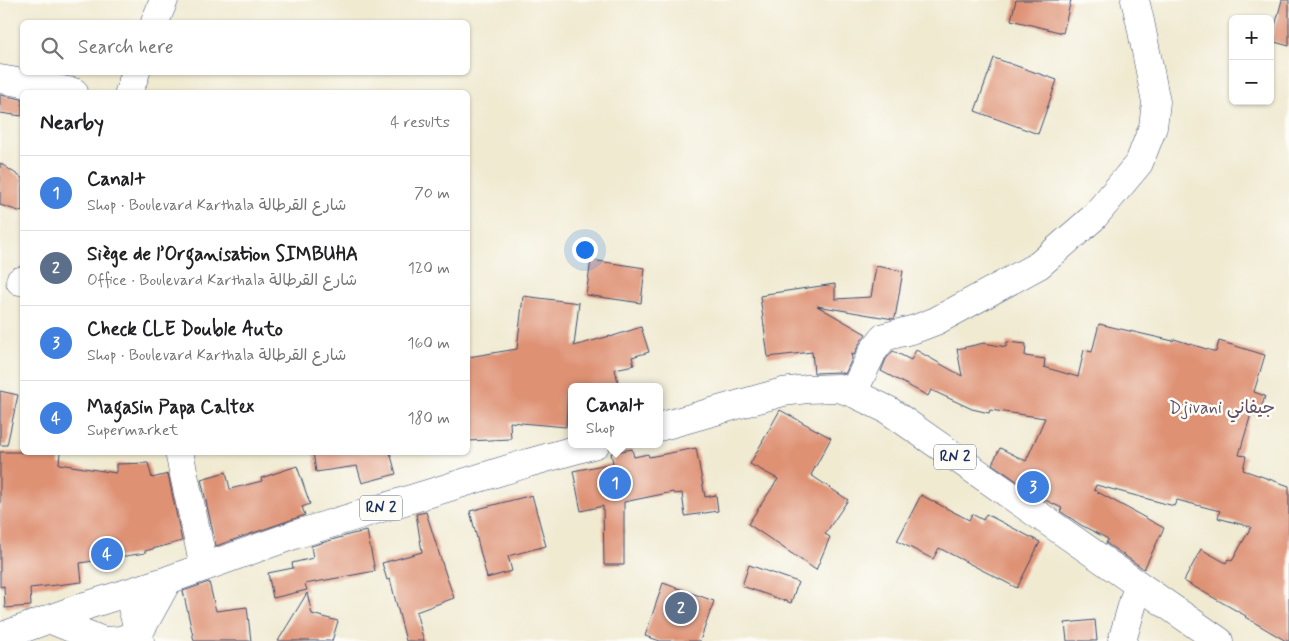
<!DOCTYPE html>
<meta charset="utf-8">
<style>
:root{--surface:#fff;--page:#f2f2f2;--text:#202124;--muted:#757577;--line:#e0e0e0;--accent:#7c3aed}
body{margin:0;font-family:Mynerve,"Playpen Sans Arabic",sans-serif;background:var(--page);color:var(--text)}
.controls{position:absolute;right:15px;top:15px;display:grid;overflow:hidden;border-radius:8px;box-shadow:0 1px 4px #0004}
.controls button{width:45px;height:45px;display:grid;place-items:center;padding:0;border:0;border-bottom:1px solid var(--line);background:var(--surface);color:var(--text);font:25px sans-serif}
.you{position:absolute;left:584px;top:249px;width:18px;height:18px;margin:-12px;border:4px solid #fff;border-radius:50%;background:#1a73e8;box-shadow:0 0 0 8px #1a73e833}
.badge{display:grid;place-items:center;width:32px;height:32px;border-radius:50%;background:var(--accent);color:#fff;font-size:16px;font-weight:700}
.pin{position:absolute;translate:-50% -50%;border:2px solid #fff;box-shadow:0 1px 5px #0006}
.popup{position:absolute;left:568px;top:383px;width:95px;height:65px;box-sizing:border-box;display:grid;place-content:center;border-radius:8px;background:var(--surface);filter:drop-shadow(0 1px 4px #0005);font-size:16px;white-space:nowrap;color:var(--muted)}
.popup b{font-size:19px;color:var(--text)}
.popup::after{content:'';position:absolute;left:50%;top:100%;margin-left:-10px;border:10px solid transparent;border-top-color:var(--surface)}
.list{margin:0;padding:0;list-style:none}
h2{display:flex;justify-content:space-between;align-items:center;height:65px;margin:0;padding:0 20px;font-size:21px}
h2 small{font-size:16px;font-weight:400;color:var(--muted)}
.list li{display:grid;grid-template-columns:32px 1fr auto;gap:15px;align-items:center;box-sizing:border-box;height:75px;padding:0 20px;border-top:1px solid var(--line)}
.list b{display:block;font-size:19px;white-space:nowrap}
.list p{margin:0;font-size:16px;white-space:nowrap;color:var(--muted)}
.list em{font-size:16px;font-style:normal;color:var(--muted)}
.icon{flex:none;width:28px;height:28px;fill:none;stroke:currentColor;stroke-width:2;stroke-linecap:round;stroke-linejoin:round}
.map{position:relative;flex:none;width:1289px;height:641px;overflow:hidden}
.search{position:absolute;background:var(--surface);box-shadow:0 1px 4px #0004;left:20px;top:20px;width:450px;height:55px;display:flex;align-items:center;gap:12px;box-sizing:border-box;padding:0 18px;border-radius:8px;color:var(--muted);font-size:19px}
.panel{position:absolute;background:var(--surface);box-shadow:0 1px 4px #0004;left:20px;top:90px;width:450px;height:365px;border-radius:8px}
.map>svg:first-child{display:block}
.building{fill:#de9173}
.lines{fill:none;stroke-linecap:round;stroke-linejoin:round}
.minor-casing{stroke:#3b4b6f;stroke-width:29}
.major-casing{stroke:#3b4b6f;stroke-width:29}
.minor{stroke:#fff;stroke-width:28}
.major{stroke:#fff;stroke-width:28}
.labels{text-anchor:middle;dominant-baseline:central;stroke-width:5;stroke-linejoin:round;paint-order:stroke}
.shield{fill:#fdfcf7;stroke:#5f6c8c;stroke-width:1}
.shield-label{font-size:15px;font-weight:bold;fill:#1b2f5e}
.neighbourhood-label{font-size:18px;fill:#5f5165;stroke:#fdfcf7}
</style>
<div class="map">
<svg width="1289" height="641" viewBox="0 0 1289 641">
<rect width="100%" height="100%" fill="#fdfcf7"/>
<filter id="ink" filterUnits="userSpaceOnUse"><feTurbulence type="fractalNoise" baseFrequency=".02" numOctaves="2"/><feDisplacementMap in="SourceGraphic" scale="10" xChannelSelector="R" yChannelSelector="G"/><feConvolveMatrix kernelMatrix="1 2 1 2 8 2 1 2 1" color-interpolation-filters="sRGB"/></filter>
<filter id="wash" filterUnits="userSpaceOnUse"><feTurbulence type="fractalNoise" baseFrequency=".0096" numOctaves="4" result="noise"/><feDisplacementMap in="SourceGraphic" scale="20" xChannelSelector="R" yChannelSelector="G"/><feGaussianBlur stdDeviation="1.12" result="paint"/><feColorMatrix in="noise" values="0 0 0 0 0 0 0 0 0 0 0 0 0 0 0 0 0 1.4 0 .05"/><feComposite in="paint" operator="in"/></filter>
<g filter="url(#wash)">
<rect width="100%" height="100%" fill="#f0ead1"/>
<g id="blocks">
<path class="building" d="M 1016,0 L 1071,0 L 1063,33 L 1011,20 Z
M 1282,0 L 1289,0 L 1289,46 L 1271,41 Z
M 994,58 L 1057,80 L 1038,134 L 975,111 Z
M 0,95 L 22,99 L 22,116 L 0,113 Z
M 0,163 L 22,178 L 22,212 L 0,205 Z
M 591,260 L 645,268 L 641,303 L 586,295 Z
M 876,266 L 903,271 L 895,318 L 893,319 L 817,306 L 866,334 L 859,344 L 854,355 L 851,354 L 852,359 L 845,374 L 839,372 L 814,373 L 812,352 L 768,357 L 760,296 L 766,295 L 766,294 L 835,284 L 835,299 L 871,297 Z
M 523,296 L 579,303 L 574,346 L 610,336 L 610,337 L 641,327 L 649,352 L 632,357 L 634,365 L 615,369 L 619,387 L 568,387 L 566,427 L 510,422 L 511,439 L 468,441 L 468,357 L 517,349 Z
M 1099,324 L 1173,341 L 1174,339 L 1216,352 L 1219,341 L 1265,355 L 1254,392 L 1265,396 L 1259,416 L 1251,414 L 1239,455 L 1246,456 L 1243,470 L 1289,486 L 1289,641 L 1286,641 L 1245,617 L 1246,616 L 1184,581 L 1201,549 L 1226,563 L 1228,559 L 1232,561 L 1251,527 L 1218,518 L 1220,511 L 1177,500 L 1174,506 L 1096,485 L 1094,490 L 1164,528 L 1144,569 L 1106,543 L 1108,539 L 1081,525 L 1060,511 L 1062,508 L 1043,499 L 992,464 L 1000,448 L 1026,461 L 1045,418 L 990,410 L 989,413 L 972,409 L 931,390 L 928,396 L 881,371 L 886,359 L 893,351 L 911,360 L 916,350 L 962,376 L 957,349 L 984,343 L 1006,347 L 1007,342 L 1026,344 L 1025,356 L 1045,359 L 1044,367 L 1078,377 L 1084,350 L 1092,352 Z
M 0,391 L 18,395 L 7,445 L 0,445 Z
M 780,410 L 831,438 L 811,475 L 848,500 L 825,534 L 830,537 L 816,570 L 748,524 L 778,479 L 750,464 Z
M 696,448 L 705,497 L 716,495 L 718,511 L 685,516 L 682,493 L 674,494 L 673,492 L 624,502 L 624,565 L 604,565 L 603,506 L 581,511 L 573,471 L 613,463 L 611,453 L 632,449 L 634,457 L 648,454 L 649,457 Z
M 0,452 L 60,452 L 59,464 L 116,473 L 116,464 L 148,463 L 152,478 L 168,474 L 182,541 L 145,551 L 145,553 L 80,563 L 82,582 L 30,588 L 31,606 L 5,608 L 4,586 L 0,587 Z
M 313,452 L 390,452 L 396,474 L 362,483 L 357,466 L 316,472 Z
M 297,466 L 310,504 L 302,507 L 305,515 L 216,546 L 201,479 L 226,472 L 230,489 L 262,481 L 261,478 Z
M 532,495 L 546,546 L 508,556 L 512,571 L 487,578 L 470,511 Z
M 921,495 L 969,520 L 972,514 L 983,520 L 986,514 L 1040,542 L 1017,588 L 939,548 L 933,559 L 897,541 Z
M 426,512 L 445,572 L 454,598 L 416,612 L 424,641 L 406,641 L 390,579 L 387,580 L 382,563 L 422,552 L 416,514 Z
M 367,531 L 375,571 L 305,584 L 307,590 L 273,598 L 268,573 L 293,568 L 292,563 L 313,558 L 311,546 L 352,534 Z
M 749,565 L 798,582 L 791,603 L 742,586 Z
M 209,582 L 216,611 L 247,607 L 251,641 L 194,641 L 183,591 Z
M 663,583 L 714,601 L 700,641 L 660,641 L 645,636 Z
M 307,593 L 312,614 L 338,621 L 332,641 L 278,641 Z
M 1095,620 L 1097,641 L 1067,641 L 1065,623 Z"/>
</g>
</g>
<g filter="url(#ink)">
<use href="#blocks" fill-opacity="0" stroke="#3b4b6f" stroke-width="1"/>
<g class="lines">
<defs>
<path id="minor" d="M 155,22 L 164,0
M 0,79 L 74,92
M 129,92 L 136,72
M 20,281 L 22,281
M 853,393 L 873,351 L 884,337 L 915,329 L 936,321 L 1039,265 L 1093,218 L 1139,163 L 1153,127 L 1156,102 L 1140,21 L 1135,0
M 179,452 L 204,567
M 128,593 L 139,633 L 140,641
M 1122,641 L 1138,585"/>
<path id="major" d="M 659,427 L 783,392 L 807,389 L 839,388 L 853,393 L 888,410 L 1219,641
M 49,619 L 103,641 L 121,640 L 139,633 L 168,580
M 0,637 L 88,605 L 168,580 L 294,535 L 528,463 L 596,444"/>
</defs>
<use href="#minor" class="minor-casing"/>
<use href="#major" class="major-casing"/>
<use href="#minor" class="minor"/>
<use href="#major" class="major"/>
</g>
</g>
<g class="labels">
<g class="shield">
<rect x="934" y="444.5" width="42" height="25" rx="4"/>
<rect x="360" y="495.5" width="42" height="25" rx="4"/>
</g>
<g class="shield-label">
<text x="955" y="457">RN 2</text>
<text x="381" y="508">RN 2</text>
</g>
<g class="neighbourhood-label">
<text x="1222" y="408">Djivani جيفاني</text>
</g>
</g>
</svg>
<div class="controls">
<button>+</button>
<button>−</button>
</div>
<div class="you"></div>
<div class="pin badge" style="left:615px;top:483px;background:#3f7fe0">1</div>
<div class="popup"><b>Canal+</b>Shop</div>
<div class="pin badge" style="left:681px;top:608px;background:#5c6f8a">2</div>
<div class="pin badge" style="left:1033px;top:487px;background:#3f7fe0">3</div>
<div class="pin badge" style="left:107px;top:554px;background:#3f7fe0">4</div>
<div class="search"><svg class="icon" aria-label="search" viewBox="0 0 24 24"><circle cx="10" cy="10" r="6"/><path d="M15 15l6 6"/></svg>Search here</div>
<section class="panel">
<h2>Nearby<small>4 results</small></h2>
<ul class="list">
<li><span class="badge" style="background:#3f7fe0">1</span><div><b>Canal+</b><p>Shop · Boulevard Karthala شارع القرطالة</p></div><em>70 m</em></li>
<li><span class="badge" style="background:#5c6f8a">2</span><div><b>Siège de l’Organisation SIMBUHA</b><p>Office · Boulevard Karthala شارع القرطالة</p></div><em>120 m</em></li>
<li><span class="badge" style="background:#3f7fe0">3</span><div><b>Check CLE Double Auto</b><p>Shop · Boulevard Karthala شارع القرطالة</p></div><em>160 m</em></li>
<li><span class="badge" style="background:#3f7fe0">4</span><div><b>Magasin Papa Caltex</b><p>Supermarket</p></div><em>180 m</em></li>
</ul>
</section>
</div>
